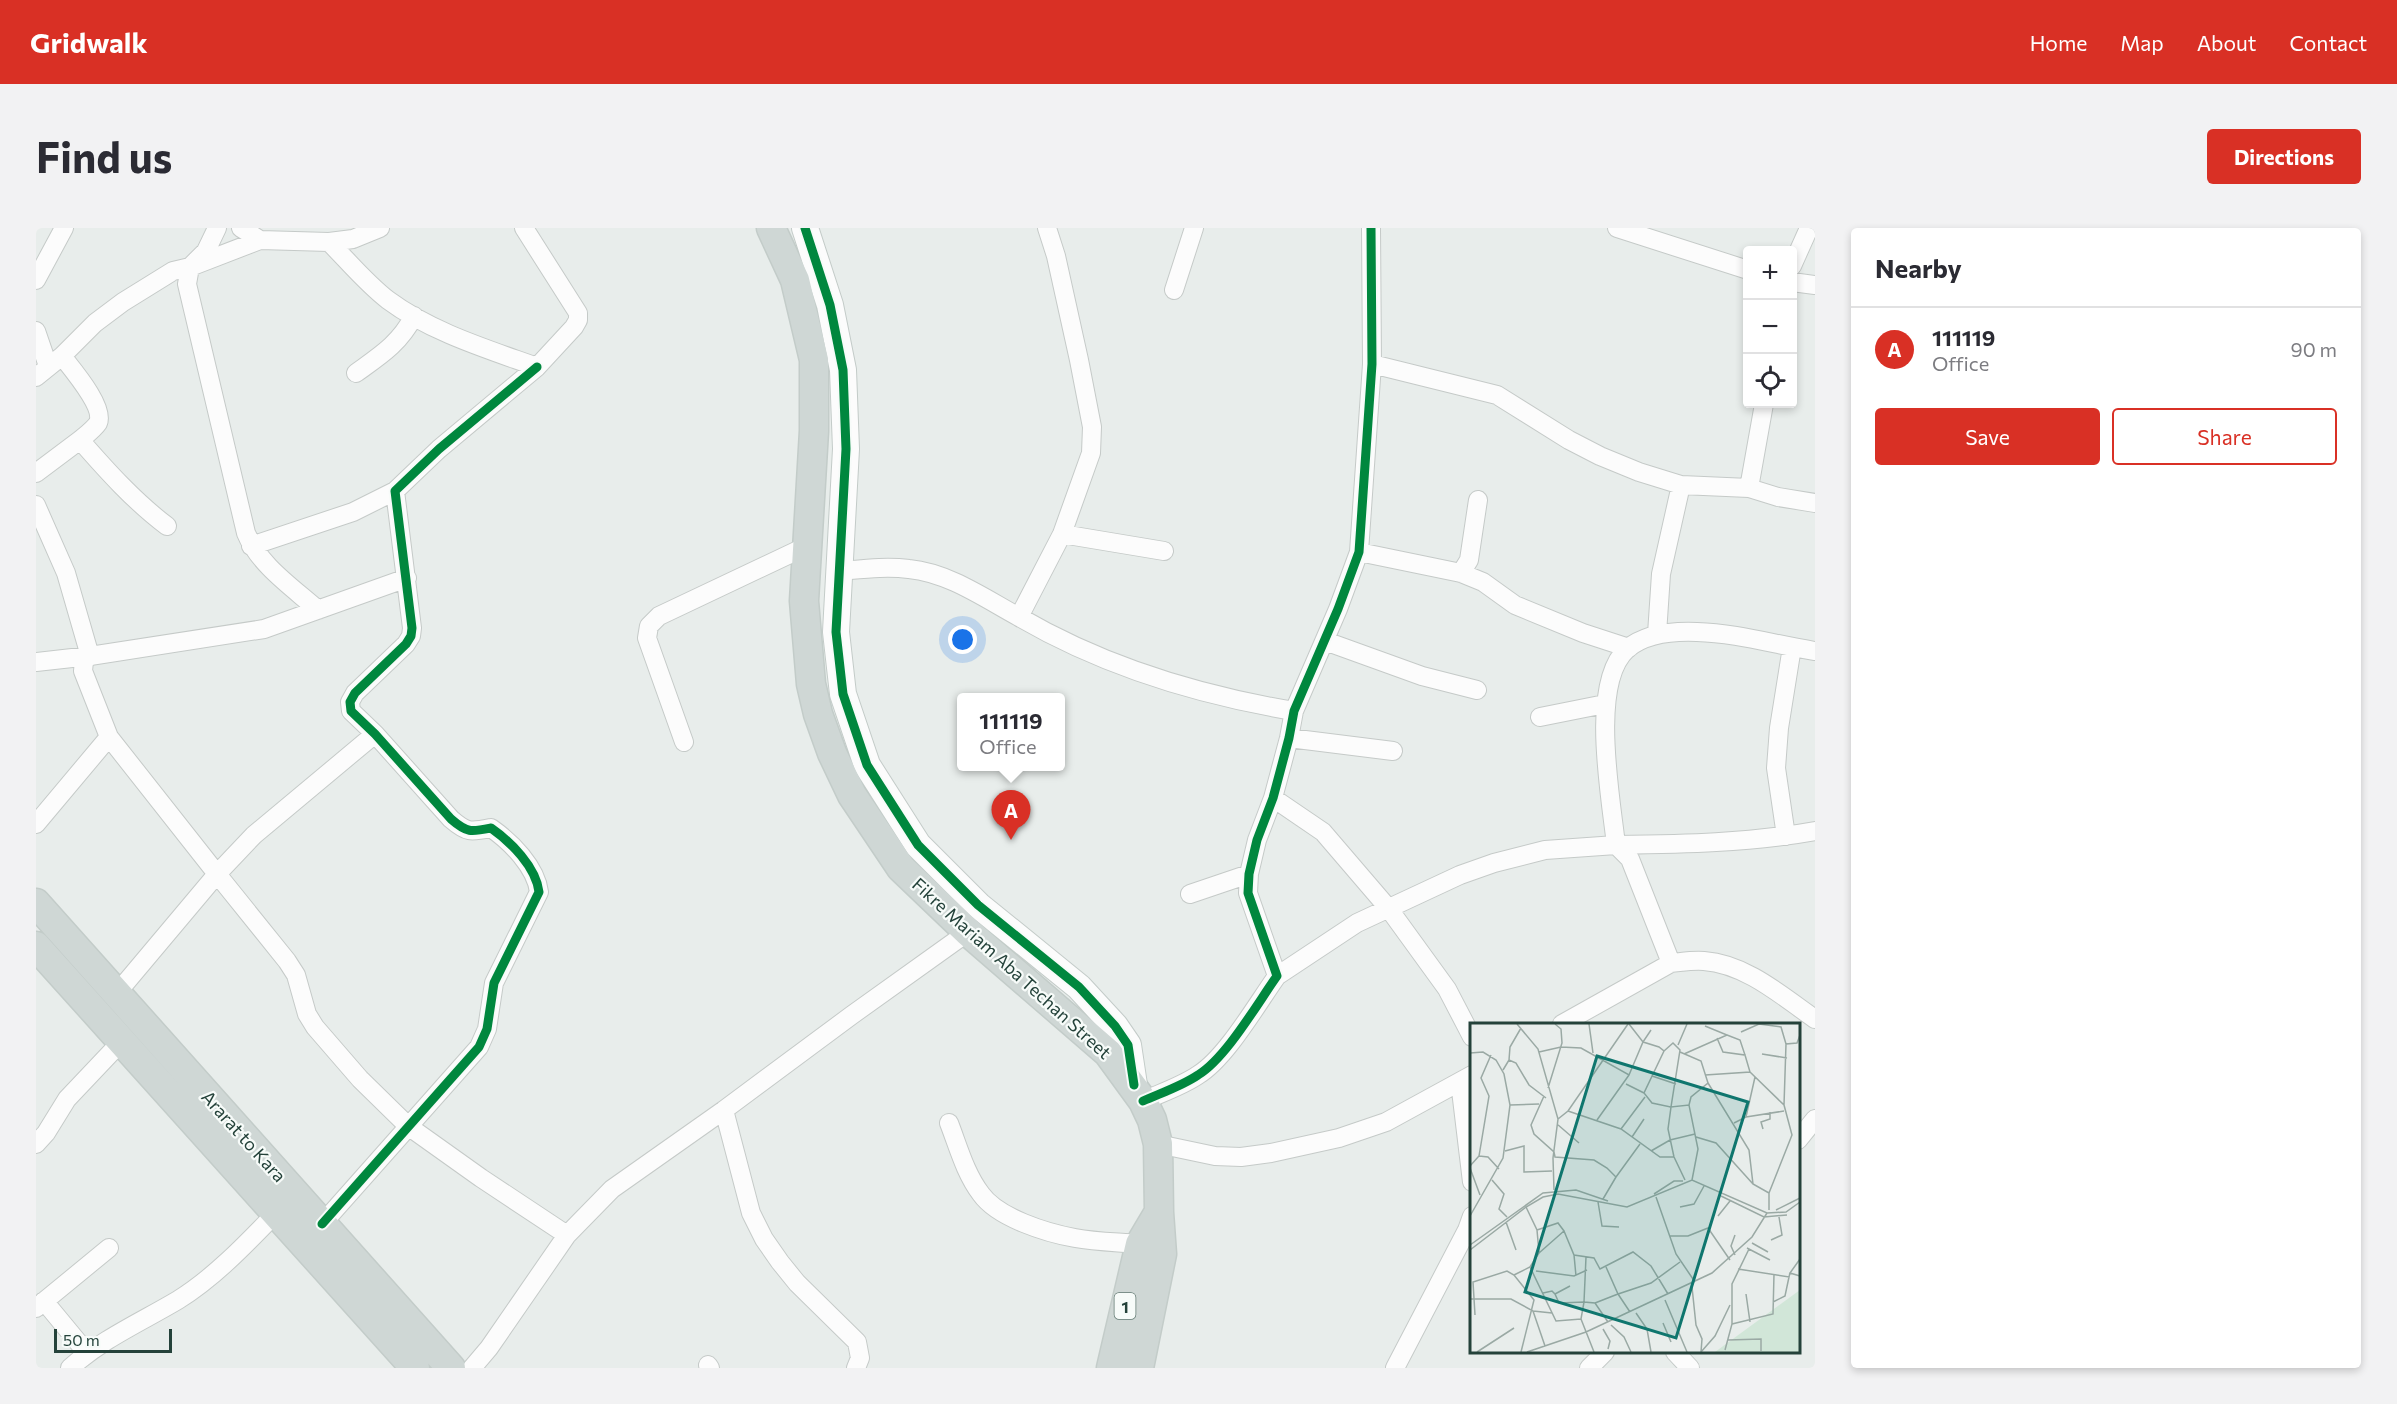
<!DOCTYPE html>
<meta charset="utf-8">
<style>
:root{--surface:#fff;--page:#f2f2f3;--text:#2b2b33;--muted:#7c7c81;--line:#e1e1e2;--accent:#d93025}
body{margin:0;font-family:Commissioner,sans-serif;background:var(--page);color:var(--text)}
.controls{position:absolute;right:18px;top:18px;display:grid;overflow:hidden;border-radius:6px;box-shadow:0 3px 9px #0003}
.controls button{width:54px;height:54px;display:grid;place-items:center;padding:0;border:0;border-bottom:2px solid var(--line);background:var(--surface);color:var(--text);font:30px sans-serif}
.scale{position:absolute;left:18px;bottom:15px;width:118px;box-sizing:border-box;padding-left:6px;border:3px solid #24423a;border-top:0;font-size:16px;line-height:21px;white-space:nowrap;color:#24423a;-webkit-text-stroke:4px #f7fbf9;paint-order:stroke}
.you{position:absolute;left:927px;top:412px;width:21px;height:21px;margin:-15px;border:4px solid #fff;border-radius:50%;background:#1a73e8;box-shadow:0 0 0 9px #1a73e833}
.badge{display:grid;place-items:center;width:39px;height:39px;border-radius:50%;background:var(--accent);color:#fff;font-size:20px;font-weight:700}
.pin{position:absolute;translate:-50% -50px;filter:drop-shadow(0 2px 3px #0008)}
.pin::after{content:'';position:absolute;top:32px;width:21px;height:18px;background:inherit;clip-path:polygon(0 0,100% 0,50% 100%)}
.popup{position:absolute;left:921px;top:465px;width:108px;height:78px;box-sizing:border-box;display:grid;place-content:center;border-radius:6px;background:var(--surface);filter:drop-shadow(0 2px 4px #0005);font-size:20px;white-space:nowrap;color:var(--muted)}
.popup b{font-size:22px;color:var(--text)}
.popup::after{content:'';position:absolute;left:50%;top:100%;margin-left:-12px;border:12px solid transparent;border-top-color:var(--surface)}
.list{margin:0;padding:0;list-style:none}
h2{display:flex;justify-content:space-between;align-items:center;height:78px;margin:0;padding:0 24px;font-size:26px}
h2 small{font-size:20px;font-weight:400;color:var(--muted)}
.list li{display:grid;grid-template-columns:39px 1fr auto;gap:18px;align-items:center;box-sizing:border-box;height:84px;padding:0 24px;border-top:2px solid var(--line)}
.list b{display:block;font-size:22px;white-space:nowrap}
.list p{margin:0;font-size:20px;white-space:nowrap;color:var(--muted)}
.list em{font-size:20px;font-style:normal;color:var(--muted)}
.actions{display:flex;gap:12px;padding:18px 24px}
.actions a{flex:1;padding:14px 0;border:2px solid var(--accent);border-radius:6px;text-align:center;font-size:21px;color:var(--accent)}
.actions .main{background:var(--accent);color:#fff}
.icon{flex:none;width:33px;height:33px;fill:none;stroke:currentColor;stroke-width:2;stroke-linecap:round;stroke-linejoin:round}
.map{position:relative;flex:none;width:1779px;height:1140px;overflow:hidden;border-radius:6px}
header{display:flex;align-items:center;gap:36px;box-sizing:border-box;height:84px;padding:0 30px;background:var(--accent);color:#fff}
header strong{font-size:28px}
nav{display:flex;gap:33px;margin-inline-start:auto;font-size:21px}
.intro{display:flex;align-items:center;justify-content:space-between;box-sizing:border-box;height:144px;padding:0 36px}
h1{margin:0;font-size:42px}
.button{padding:15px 27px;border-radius:6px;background:var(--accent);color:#fff;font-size:21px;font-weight:700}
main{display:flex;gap:36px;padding:0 36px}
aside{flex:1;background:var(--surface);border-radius:6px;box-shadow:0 3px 9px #0003}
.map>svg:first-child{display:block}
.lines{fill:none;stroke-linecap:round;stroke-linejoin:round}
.street-casing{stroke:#c5cac8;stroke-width:20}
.secondary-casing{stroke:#c3cbc8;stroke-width:28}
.primary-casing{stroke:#c3ccc9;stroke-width:31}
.street{stroke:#fcfcfc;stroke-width:18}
.secondary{stroke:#fcfcfc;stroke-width:26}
.primary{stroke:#cfd7d5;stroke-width:28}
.cycleway-casing{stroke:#f7fbf9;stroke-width:13}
.cycleway{stroke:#00873e;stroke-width:9}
.labels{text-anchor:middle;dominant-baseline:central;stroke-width:4.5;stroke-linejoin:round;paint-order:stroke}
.shield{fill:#f7fbf9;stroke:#637a73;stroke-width:1.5}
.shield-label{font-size:16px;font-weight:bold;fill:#24423a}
.street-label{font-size:18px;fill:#24423a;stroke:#f7fbf9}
.inset-road{fill:none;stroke:#9aa9a4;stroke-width:1.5}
.view{fill:#0f766e;fill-opacity:0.15;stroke:#0f766e;stroke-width:3}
.inset-edge{fill:none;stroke:#24423a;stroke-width:3}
</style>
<header>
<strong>Gridwalk</strong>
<nav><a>Home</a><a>Map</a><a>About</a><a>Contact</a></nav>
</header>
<div class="intro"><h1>Find us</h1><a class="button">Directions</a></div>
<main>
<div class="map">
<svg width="1779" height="1140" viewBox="0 0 1779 1140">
<rect width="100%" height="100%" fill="#e8edeb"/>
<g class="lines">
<defs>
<path id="street" d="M 205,0 L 224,12 L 293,14 L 317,11 L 344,0
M 1581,0 L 1712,42
M 224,12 L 154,39 L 151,56 L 210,305 C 223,337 256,359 282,382
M 293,14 C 312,33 331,56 352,72 C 395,104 451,121 501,139 L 538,99 L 542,92 L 542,85 L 488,0
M 1756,38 L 1773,0
M 0,52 L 28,0
M 1756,54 L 1779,57
M 1138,62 L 1158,0
M 0,103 L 12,138
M 26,128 C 36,141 69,179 62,195 C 58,201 50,207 44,212 C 71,243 99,274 131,298
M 1336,136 L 1461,167 L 1533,212 L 1564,228 L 1603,244 L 1645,257 L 1713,260
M 320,145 C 345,127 363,116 378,88
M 0,149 L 26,128 L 59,95 L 87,74 L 137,43 L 154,39 L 170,23 L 181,0
M 1728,176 L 1713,260 L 1742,269 L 1779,275
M 0,245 L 44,212
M 0,277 L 30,345 L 54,428 L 0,434
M 1026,306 L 1128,323
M 215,318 L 317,284 L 359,263
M 1323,324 L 1425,345 L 1447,354 L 1479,377 L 1547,405 L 1593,420
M 804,343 C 827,341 850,338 873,341 C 913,345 948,370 983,389 L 1026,306 L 1055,225 L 1056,199 L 1043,132 L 1020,28 L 1011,0
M 1425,345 L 1433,332 L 1442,272
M 983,389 C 1067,438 1162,467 1258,483
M 1621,406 L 1625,346 L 1645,257
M 1289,413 L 1386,448 L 1441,462
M 1504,489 L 1569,476
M 339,506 L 218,607 L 181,646 L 251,733 L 260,747 L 271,786 L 279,799 L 324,851 L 372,898 L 445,950 L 531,1007
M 73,509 L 181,646 L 81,765
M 1253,510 L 1357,523
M 648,514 L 611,410 L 613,398 L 623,388 L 773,317
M 1237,570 L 1287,604 L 1353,681 L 1411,761 L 1436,809
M 0,596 L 73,509 L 47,443 L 48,433 L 54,428 L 228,401 L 371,350
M 1750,608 L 1740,540 L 1743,500 L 1756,419
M 1580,617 C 1647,616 1713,615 1779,603
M 1154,666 L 1213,646
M 1635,735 C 1646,734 1657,732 1668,733 C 1710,736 1746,768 1779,791
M 1241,748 L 1321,695 L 1424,647 L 1458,635 L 1509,622 L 1580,617 C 1575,570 1553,455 1591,421 C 1610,405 1637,403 1661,404 C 1701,405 1740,417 1779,423
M 1526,796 L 1635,735 L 1594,631 L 1580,617
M 1424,854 L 1436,954
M 1107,873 C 1125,865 1146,858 1162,847 C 1190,830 1221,776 1241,748 L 1212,665 L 1213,646 L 1221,612 L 1237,570 L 1253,510 L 1258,483 L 1302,381 L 1323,324 L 1336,136 L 1335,0
M 688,882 L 715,985 L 728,1011 L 744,1034 L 761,1055 L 821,1114 L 824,1130 L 820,1140
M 913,895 C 922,918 929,945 945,966 C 962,990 1011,1005 1039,1010 C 1060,1014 1082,1014 1104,1016
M 1762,912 L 1779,891
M 0,916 L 10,905 L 31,871 L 85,814
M 1122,916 L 1179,928 L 1205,929 L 1235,925 L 1303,910 L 1350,894 L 1436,847
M 286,996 L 443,819 L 451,801 L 458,755 L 503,664 C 500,639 475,614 455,600 C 435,604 431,605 415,591 L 339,506 L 315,483 L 314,474 L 319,465 L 370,416 L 375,408 L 376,400 L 359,263 L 403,221 L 501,139
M 8,1073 L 51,1125
M 0,1080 L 73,1020
M 1639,1124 L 1654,1140
M 672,1137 L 674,1140
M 34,1140 C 66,1111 105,1094 142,1072 C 179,1049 211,1015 241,984
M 436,1140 L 453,1120 L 531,1007 L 576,961 L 688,882 L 816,787 L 932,704
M 1359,1140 L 1431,1002 L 1436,988
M 1553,1140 L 1569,1124"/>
<path id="secondary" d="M 769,0 L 794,77 L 807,142 L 810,221 L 800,404 L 807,466 L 831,537 L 882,617 L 942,677 L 1043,759 L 1079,798 L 1092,817 L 1098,857"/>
<path id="primary" d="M 735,0 L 759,52 L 778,132 L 778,203 L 768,373 L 775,456 L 782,486 L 796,525 L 816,567 L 865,640 L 932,704 L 1072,825 L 1107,873 L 1116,892 L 1122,916 L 1123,984 L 1126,1026 L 1103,1140
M 0,675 L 415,1140
M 0,718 L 379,1140
M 1075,1140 L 1104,1016 L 1123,984"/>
</defs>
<use href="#street" class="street-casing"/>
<use href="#secondary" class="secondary-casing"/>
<use href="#primary" class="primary-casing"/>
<use href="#street" class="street"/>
<use href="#secondary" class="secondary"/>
<use href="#primary" class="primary"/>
<defs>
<path id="cycleway" d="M 769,0 L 794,77 L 807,142 L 810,221 L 800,404 L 807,466 L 831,537 L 882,617 L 942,677 L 1043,759 L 1079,798 L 1092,817 L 1098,857
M 1107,873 C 1125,865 1146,858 1162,847 C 1190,830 1221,776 1241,748 L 1212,665 L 1213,646 L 1221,612 L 1237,570 L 1253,510 L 1258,483 L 1302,381 L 1323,324 L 1336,136 L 1335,0
M 286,996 L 443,819 L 451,801 L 458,755 L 503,664 C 500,639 475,614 455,600 C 435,604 431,605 415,591 L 339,506 L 315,483 L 314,474 L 319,465 L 370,416 L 375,408 L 376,400 L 359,263 L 403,221 L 501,139"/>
</defs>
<use href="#cycleway" class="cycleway-casing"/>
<use href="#cycleway" class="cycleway"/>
</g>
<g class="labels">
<rect class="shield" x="1078.5" y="1065" width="21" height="26" rx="4.5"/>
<g class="shield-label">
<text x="1089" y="1078">1</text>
</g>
<g class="street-label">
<text transform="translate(976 740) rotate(42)">Fikre Mariam Aba Techan Street</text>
<text transform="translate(208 908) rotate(48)">Ararat to Kara</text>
</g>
</g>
<g transform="translate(1434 795)">
<rect width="330" height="330" fill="#e8edeb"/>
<path d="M 330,267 L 330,329 L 245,329 Z" fill="#d1e6d8"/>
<path class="inset-road" d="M 47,1 L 68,26 L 88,96 L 83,135 L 84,167M 119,1 L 123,30M 159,1 L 173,19 L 181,7M 271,9 L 289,1 L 311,4 L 316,21M 247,15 L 253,29 L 275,32 L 270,17 L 257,12M 208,22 L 217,1M 194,28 L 203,20 L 210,27 L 201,84 L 219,82 L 228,126 L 222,157M 69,29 L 91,24 L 111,25 L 159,52 L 173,19 L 189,24 L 194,28 L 174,70 L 182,80 L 201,84 L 198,106 L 204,134M 210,29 L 231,38 L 238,60 L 221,74 L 219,82M 0,30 L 13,29 L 26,37 L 34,51 L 40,82 L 33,135 L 0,193M 214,31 L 257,12 L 235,3M 292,31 L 317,35M 39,37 L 40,24 L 51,5M 33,47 L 39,37 L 46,40 L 59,62 L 76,75M 280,49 L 314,82 L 322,112 L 299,170M 235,52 L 280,49 L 275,32M 182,53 L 206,61M 238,60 L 279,127 L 283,161 L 299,170 L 299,187M 156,61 L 174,70M 78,65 L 92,20 L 91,6 L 85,1M 74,73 L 61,102 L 64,111 L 84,129 L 85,134 L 124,137 L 137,145 L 146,154 L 133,176M 40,82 L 69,81M 314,82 L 316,21 L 327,20 L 330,12M 98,88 L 151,106 L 190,134 L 204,134 L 215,157M 276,94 L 314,88M 88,96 L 98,88 L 158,1M 127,97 L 159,52M 264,100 L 276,94 L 285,54M 87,101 L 109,120M 151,106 L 175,74M 293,106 L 291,99 L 300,96 L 300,89M 162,114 L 174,96M 226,114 L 246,120 L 283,161M 35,128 L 54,123 L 54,149 L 82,148M 181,128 L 200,117 L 225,111M 9,133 L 18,134 L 29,146M 0,143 L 9,133 L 19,73 L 11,55 L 21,32M 0,145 L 10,172M 146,154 L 170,121M 22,157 L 34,171 L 29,186 L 37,194M 184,171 L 204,158 L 213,158M 251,173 L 294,194 L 317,192M 186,174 L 206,231 L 225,259M 128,179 L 132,203 L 149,204M 210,184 L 224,181 L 234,163M 306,187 L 330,175M 248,193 L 260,178M 36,199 L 46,227M 67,207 L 88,200 L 94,208 L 69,230M 94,208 L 104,232 L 124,235 L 130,246 L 163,229 L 181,243 L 198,271M 265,212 L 261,223 L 265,232M 200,213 L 218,213 L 238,205 L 260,237M 301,217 L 312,212 L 309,194M 282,220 L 298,229M 0,222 L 73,170 L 106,167 L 138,178M 277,225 L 300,237M 0,227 L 56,184 L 73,174 L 88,171 L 157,184 L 222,157 L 297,190 L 316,189 L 330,179M 104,232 L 106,253M 116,234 L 114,279 L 125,280 L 138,299M 330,236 L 320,250 L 330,253M 60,244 L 86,298 L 111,296 L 124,329M 136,244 L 148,271 L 181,260 L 210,239M 268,246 L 319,254 L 320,250M 66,248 L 104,253 L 117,247M 44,252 L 60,244 L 69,230 L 67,207 L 56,184M 222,264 L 226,302 L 232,316 L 231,329M 73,270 L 82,268 L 85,271 L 100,263M 85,271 L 89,280 L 114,279 L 111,296M 276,271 L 280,299M 0,276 L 41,276 L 63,288 L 75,323M 195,277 L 217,329M 303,279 L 315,273 L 319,254M 125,280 L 148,271 L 160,289M 63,288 L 82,290M 166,290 L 177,306 L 181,329M 5,292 L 3,259 L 37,248 L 44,252 L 64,277 L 51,329M 193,300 L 201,319M 262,301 L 303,291 L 304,251M 141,302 L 154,314 L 161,329M 133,306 L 140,318 L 138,326M 258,317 L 291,316 L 291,328M 255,327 L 262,301 L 262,261 L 279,226M 7,329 L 44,305M 57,329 L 116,309 L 242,250 L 282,214 L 297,190M 231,329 L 245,313 L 260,282"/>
<path class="view" d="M 127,33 L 278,79 L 206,315 L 55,269 Z"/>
<rect width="330" height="330" class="inset-edge"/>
</g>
</svg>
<div class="controls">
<button>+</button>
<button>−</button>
<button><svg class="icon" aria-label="locate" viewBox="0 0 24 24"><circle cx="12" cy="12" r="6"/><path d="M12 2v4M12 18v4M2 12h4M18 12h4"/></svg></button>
</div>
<div class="scale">50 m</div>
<div class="you"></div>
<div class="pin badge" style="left:975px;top:612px">A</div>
<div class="popup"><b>111119</b>Office</div>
</div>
<aside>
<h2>Nearby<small></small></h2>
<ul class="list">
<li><span class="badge">A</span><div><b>111119</b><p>Office</p></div><em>90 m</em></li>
</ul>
<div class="actions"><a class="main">Save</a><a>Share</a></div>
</aside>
</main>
